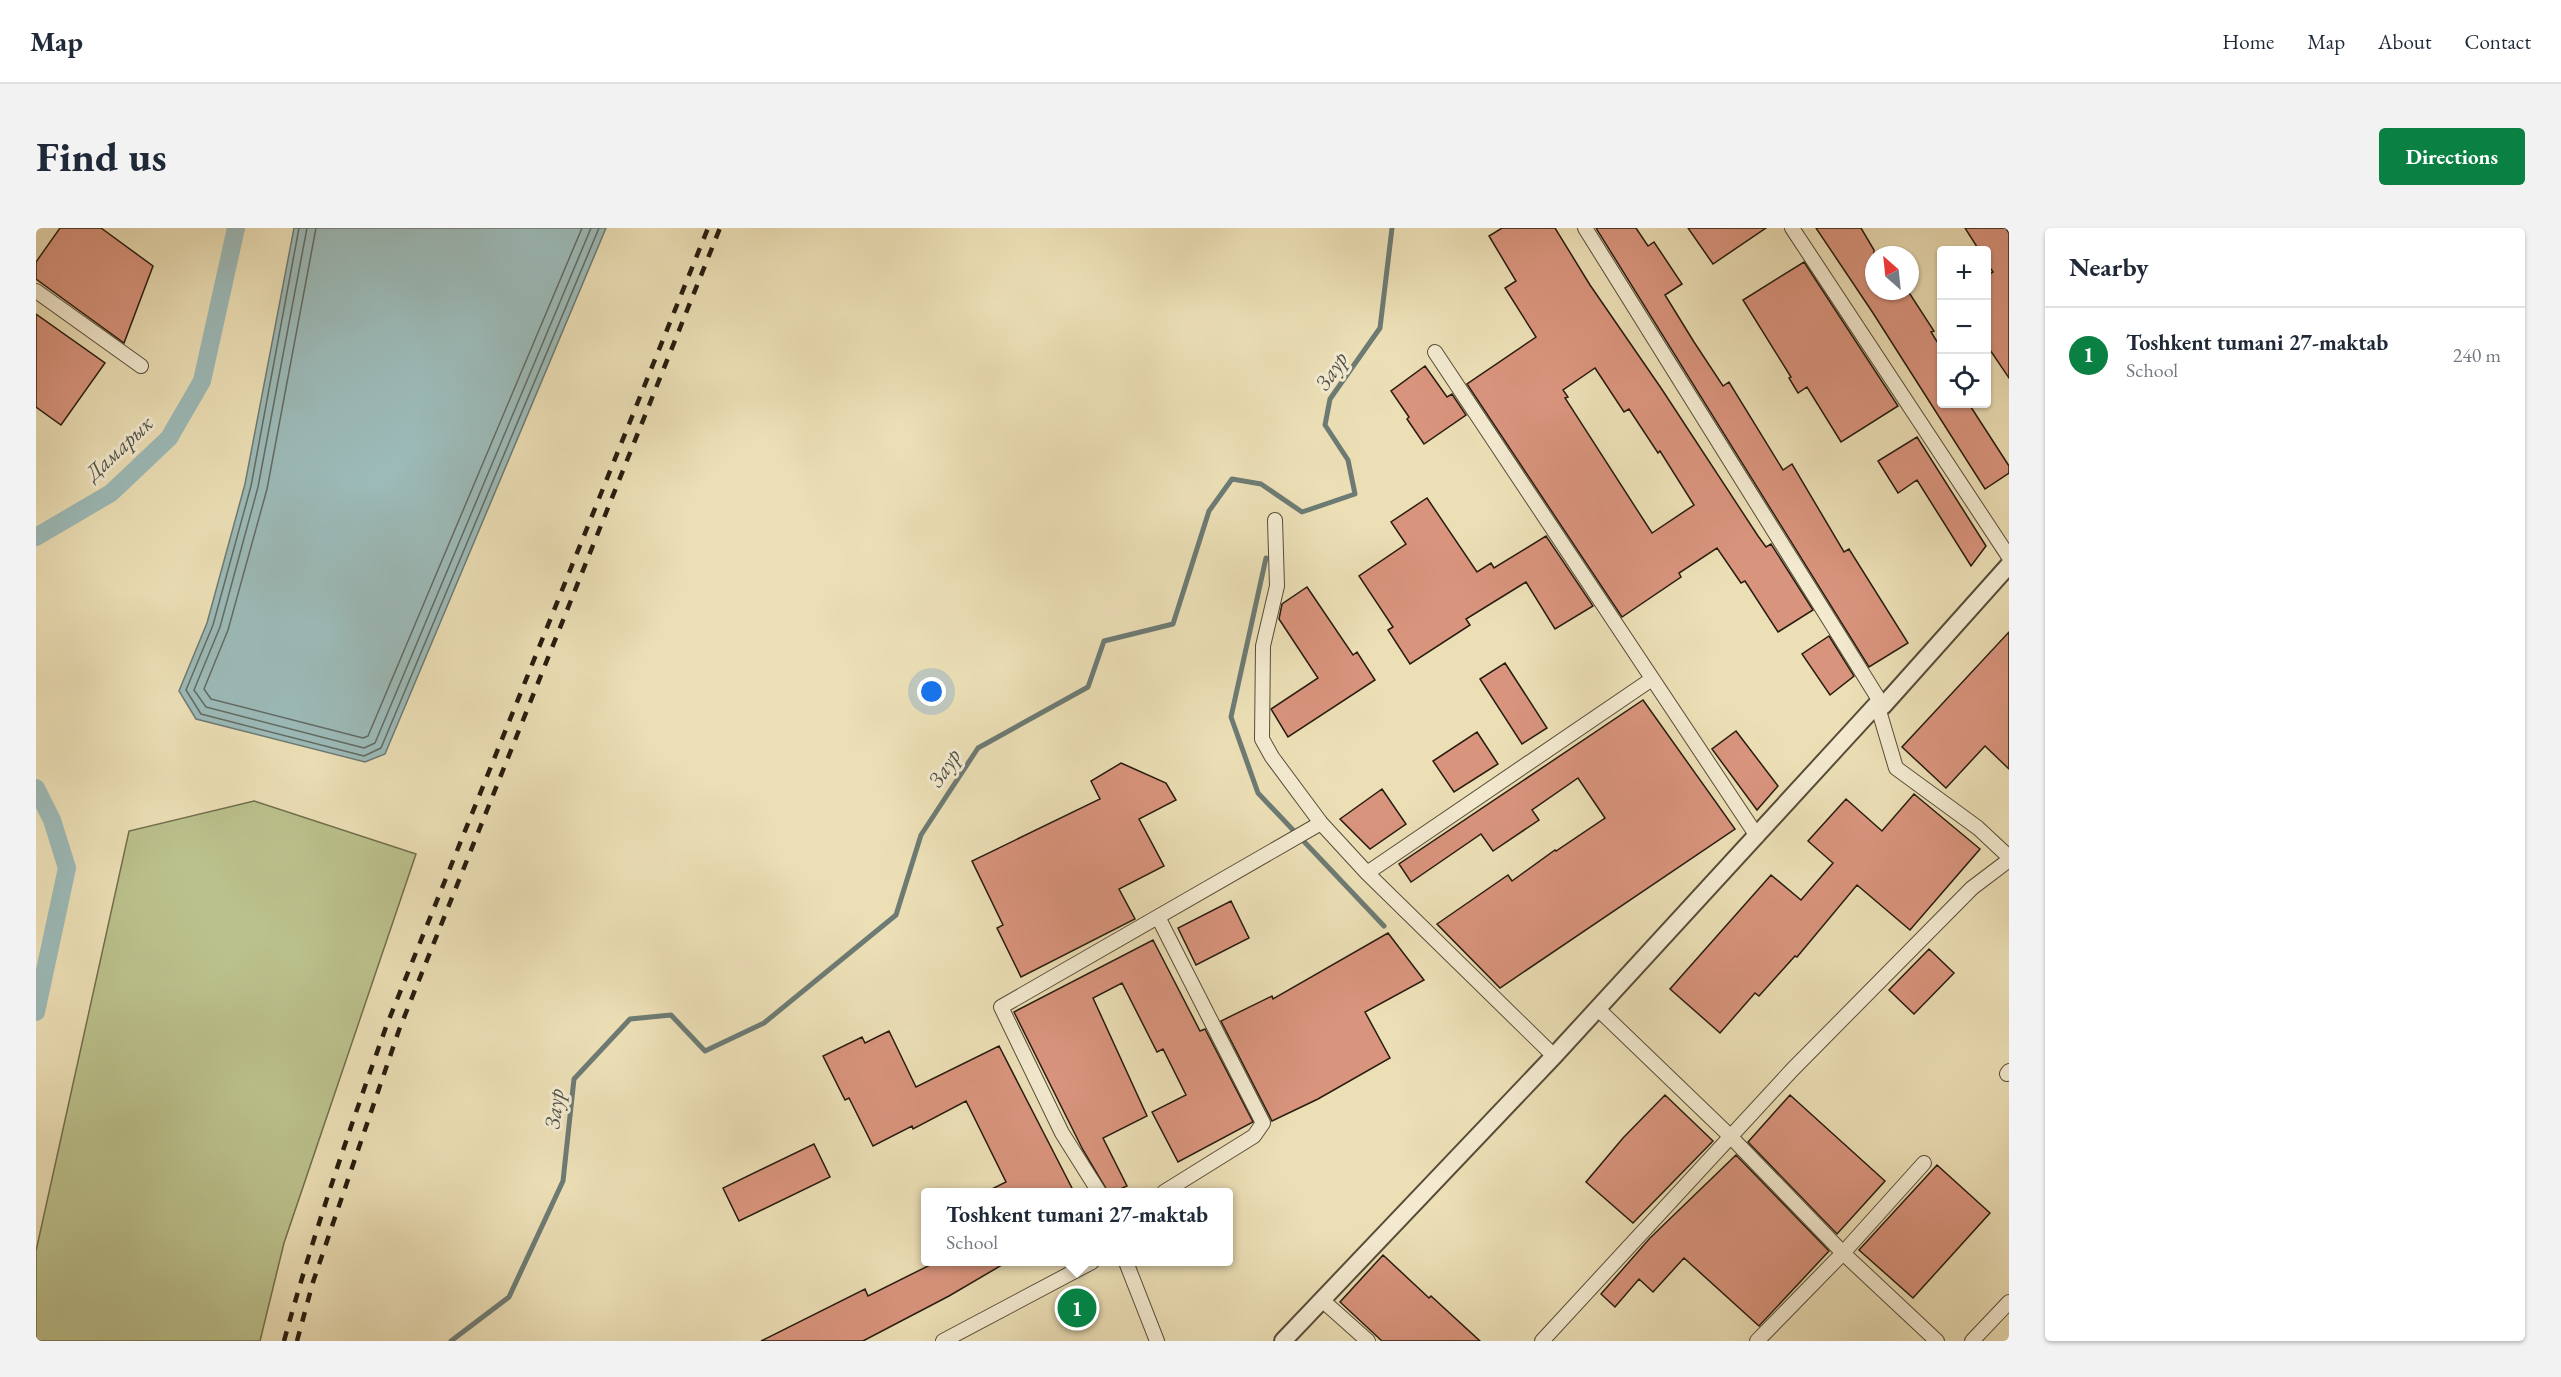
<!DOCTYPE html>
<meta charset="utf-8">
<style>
:root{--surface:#fff;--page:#f2f2f3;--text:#1f2937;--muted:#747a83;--line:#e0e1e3;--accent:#0b8043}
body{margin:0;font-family:"EB Garamond",serif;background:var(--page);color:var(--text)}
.controls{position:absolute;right:18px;top:18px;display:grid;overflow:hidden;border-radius:6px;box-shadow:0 2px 4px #0004}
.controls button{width:54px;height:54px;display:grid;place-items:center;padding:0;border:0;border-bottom:2px solid var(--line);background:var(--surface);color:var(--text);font:30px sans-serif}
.compass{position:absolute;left:1829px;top:18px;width:54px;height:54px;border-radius:50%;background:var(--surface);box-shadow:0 2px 4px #0004;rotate:333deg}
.you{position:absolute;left:896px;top:464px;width:21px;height:21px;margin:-15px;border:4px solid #fff;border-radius:50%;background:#1a73e8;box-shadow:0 0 0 9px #1a73e833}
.badge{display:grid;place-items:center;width:39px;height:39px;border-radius:50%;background:var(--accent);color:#fff;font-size:20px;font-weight:700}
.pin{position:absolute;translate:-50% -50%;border:3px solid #fff;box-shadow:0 2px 6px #0006}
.popup{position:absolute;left:885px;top:960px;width:312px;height:78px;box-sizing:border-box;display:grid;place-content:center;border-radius:6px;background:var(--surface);filter:drop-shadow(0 2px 4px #0005);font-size:20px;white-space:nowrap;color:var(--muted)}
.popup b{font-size:22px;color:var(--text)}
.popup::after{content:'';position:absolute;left:50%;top:100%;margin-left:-12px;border:12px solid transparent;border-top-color:var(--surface)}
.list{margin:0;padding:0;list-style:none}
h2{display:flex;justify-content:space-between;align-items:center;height:78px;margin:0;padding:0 24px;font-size:26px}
h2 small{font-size:20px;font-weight:400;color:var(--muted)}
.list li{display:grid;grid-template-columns:39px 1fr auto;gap:18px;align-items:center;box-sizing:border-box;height:96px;padding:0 24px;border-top:2px solid var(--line)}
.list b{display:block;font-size:22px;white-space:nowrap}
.list p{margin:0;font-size:20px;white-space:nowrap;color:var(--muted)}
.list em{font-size:20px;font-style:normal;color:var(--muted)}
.icon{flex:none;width:33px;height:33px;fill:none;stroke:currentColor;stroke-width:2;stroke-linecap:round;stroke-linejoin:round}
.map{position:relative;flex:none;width:1973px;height:1113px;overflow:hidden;border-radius:6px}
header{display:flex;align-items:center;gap:36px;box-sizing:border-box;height:84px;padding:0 30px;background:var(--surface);border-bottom:2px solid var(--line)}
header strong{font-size:28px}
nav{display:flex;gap:33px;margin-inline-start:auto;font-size:21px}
.intro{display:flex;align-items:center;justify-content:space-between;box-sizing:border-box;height:144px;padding:0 36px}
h1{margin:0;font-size:42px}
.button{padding:15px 27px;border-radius:6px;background:var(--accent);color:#fff;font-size:21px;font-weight:700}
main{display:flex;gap:36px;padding:0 36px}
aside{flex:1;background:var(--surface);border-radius:6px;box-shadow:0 2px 4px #0004}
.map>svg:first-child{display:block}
.green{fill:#bbc18c;stroke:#716e4d;stroke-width:1.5}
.water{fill:#9cbab8;stroke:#6d7b74;stroke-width:1.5}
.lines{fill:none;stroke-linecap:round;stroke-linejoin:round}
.shore{stroke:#626b63;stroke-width:1.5}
.stream{stroke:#6d7b74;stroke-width:5}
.canal{stroke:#9cbab8;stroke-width:18}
.building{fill:#d9947d;stroke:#271c0e;stroke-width:1.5;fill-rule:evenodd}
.minor-casing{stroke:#584d38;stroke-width:16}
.tertiary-casing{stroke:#584d38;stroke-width:20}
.minor{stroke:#f3ead0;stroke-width:14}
.tertiary{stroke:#f3ead0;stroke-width:16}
.rail{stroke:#271c0e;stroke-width:4.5;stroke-dasharray:10 10;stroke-linecap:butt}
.labels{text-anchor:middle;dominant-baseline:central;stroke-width:6;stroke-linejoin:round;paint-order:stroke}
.water-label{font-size:22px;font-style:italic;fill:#50534a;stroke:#f3ead0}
</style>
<header>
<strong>Map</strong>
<nav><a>Home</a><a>Map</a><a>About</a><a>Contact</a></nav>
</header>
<div class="intro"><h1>Find us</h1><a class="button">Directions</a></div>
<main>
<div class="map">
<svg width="1973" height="1113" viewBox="0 0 1973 1113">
<rect width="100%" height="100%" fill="#ecdfb6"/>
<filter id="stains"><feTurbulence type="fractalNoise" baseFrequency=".00333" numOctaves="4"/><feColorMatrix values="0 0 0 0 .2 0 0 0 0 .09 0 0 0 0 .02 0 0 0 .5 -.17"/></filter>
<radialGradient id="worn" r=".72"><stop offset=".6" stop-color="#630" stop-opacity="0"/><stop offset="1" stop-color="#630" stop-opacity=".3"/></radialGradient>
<path class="green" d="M 218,573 L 380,626 L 248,1015 L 224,1113 L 0,1113 L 0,1023 L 93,603 Z"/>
<path class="water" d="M 258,0 L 570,0 L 349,526 L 329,534 L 160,491 L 143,463 L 171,395 L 209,256 Z"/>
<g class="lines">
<path class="shore" d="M 263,0 L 215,258 L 177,397 L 150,462 L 165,486 L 328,528 L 345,520 L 563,0
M 271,0 L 222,259 L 184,399 L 158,462 L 170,479 L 328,520 L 339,515 L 555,0
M 280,0 L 231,261 L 192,402 L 168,461 L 175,471 L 327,510 L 332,508 L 546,0"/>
<path class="stream" d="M 1230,330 L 1195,489 L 1222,565 L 1348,698
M 415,1113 L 473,1069 L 527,953 L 538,851 L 594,791 L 635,787 L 669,823 L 728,795 L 860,687 L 885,607 L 942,520 L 1052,459 L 1068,413 L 1137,396 L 1173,283 L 1196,251 L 1225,256 L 1266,284 L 1319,266 L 1312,232 L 1289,197 L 1294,171 L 1344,100 L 1356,0"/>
<path class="canal" d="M 0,309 L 75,265 L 133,210 L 166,153 L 200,0
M 0,560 L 16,592 L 31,640 L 0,784"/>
</g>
<path class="building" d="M 24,0 L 65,0 L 117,38 L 88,115 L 0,51 L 0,34 Z
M 1466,0 L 1519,0 L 1554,57 L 1625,160 L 1722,308 L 1730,319 L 1735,316 L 1777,382 L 1742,404 L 1709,353 L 1705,355 L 1681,320 L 1643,345 L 1645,349 L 1586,389 L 1431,156 L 1500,109 L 1469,60 L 1480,53 L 1453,8 ZM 1559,140 L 1588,184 L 1593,181 L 1622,225 L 1624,223 L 1658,277 L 1616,305 L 1529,170 L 1532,169 L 1527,162 Z
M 1560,0 L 1600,0 L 1612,18 L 1618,14 L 1646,56 L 1629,67 L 1658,114 L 1687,158 L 1693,154 L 1747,242 L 1756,236 L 1808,324 L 1813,321 L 1872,415 L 1833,439 Z
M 1652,0 L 1730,0 L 1677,36 Z
M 1780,0 L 1825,0 L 1838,22 L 1838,63 L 1872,63 L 1898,103 L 1895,104 L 1905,120 L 1905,176 L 1933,176 L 1973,238 L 1973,245 L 1949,261 L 1837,85 Z
M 1929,0 L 1970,0 L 1973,5 L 1973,150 L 1950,116 L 1950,48 L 1957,44 L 1950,34 L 1950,22 L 1943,22 Z
M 1768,34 L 1862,178 L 1805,214 L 1771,159 L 1762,165 L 1753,150 L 1755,149 L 1707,72 Z
M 0,86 L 69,135 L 25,197 L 0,179 Z
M 1389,138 L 1411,169 L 1416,166 L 1430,187 L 1388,216 L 1371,191 L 1373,189 L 1355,163 Z
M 1881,209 L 1950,318 L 1935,338 L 1881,252 L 1862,265 L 1842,233 Z
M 1391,270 L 1441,344 L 1455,335 L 1458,340 L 1510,308 L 1557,378 L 1519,401 L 1490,354 L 1430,391 L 1434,397 L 1374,436 L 1352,402 L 1357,399 L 1323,348 L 1370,316 L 1355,294 Z
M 1271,359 L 1317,427 L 1321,424 L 1339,452 L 1252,509 L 1235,481 L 1282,450 L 1243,391 L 1246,376 Z
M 1973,404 L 1973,541 L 1949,518 L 1910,560 L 1866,519 Z
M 1793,408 L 1818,448 L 1794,467 L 1766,426 Z
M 1469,435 L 1511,500 L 1486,516 L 1444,451 Z
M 1607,472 L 1699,601 L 1464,760 L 1401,696 L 1472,647 L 1476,653 L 1519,622 L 1520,623 L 1569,590 L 1542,550 L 1496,582 L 1503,592 L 1457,623 L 1445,606 L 1375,654 L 1363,636 Z
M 1700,503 L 1742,558 L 1721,582 L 1676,521 Z
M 1441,504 L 1462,536 L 1418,564 L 1397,533 Z
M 1085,535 L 1130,555 L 1140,572 L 1103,591 L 1128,638 L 1083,661 L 1099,691 L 985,749 L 961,700 L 967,697 L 936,633 L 1064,571 L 1055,553 Z
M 1346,561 L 1370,596 L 1334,621 L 1304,591 Z
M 1878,566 L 1944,621 L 1874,702 L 1821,657 L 1761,729 L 1759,728 L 1723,768 L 1719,765 L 1684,805 L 1634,761 L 1735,647 L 1765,672 L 1797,635 L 1772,613 L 1810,571 L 1846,603 Z
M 1195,673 L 1213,710 L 1160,737 L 1142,700 Z
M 1352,705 L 1388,752 L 1329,784 L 1354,830 L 1282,871 L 1236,893 L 1185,793 L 1236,768 L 1237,771 Z
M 1117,712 L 1164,803 L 1169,801 L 1217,894 L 1142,934 L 1116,884 L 1150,867 L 1127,821 L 1121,824 L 1086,755 L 1057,770 L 1111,888 L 1067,910 L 1091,958 L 1078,964 L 1072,964 L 1047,922 L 978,784 Z
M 1893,721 L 1918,745 L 1878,786 L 1853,762 Z
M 853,803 L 880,859 L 963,818 L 1038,964 L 950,964 L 970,954 L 930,873 L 877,901 L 876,898 L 837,918 L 813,870 L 809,872 L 787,828 L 826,809 L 829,815 Z
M 1629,867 L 1677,913 L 1597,995 L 1550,954 L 1587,910 Z
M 1754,867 L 1849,953 L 1801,1006 L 1712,914 Z
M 778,916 L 794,949 L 703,993 L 687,960 Z
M 1700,927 L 1793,1023 L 1723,1098 L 1648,1030 L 1617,1064 L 1603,1051 L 1579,1079 L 1565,1066 L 1614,1010 Z
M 1901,937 L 1954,985 L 1877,1070 L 1823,1022 Z
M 1347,1027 L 1393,1070 L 1395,1068 L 1444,1113 L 1346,1113 L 1304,1074 Z
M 900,1034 L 971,1034 L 913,1068 L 827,1113 L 725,1113 L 829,1061 L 832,1068 Z"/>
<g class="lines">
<defs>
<path id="minor" d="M 1549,0 L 1847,478
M 1756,0 L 1973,329
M 0,63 L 105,138
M 1399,124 L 1721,608
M 1239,292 L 1241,358 L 1227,418 L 1226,511 L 1236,529 L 1285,595 L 1331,645 L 1518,828
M 1841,476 L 1860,540 L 1942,600 L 1973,629
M 1331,645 L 1616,451
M 1122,689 L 1227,895 L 1218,908 L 1128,964
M 1562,781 L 1694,908 L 1807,1025 L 1901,1113
M 1971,846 L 1973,843
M 1063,964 L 1026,905 L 965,779 L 1285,595
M 1090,1034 L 1121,1113
M 1286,1072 L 1332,1113
M 907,1113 L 1056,1034
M 1506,1113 L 1756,842 L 1936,660 L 1973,632
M 1721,1113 L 1807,1025 L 1888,935
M 1936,1113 L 1973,1074"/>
<path id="tertiary" d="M 1247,1113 L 1518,828 L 1841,476 L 1847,478 L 1973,337"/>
</defs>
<use href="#minor" class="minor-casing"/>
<use href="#tertiary" class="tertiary-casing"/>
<use href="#minor" class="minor"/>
<use href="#tertiary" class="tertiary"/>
<path class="rail" d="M 248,1113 C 277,1007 313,903 350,799 L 672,0
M 261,1113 L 277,1054 L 363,802 L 684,0"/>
</g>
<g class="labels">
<g class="water-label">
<text transform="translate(1295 143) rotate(-57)">Заур</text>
<text transform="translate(83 220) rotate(-43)">Дамарык</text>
<text transform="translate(908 540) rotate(-57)">Заур</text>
<text transform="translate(518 881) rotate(-84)">Заур</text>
</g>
</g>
<rect width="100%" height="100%" filter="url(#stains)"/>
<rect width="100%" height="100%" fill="url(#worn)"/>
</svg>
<div class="controls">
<button>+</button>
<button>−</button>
<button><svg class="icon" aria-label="locate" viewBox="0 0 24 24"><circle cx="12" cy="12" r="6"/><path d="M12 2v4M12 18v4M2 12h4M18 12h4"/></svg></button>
</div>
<svg class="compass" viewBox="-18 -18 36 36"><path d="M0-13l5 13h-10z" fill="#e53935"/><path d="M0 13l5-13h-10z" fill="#747a83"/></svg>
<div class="you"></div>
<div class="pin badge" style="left:1041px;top:1080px">1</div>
<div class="popup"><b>Toshkent tumani 27-maktab</b>School</div>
</div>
<aside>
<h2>Nearby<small></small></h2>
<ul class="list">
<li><span class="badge">1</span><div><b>Toshkent tumani 27-maktab</b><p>School</p></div><em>240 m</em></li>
</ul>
</aside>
</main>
